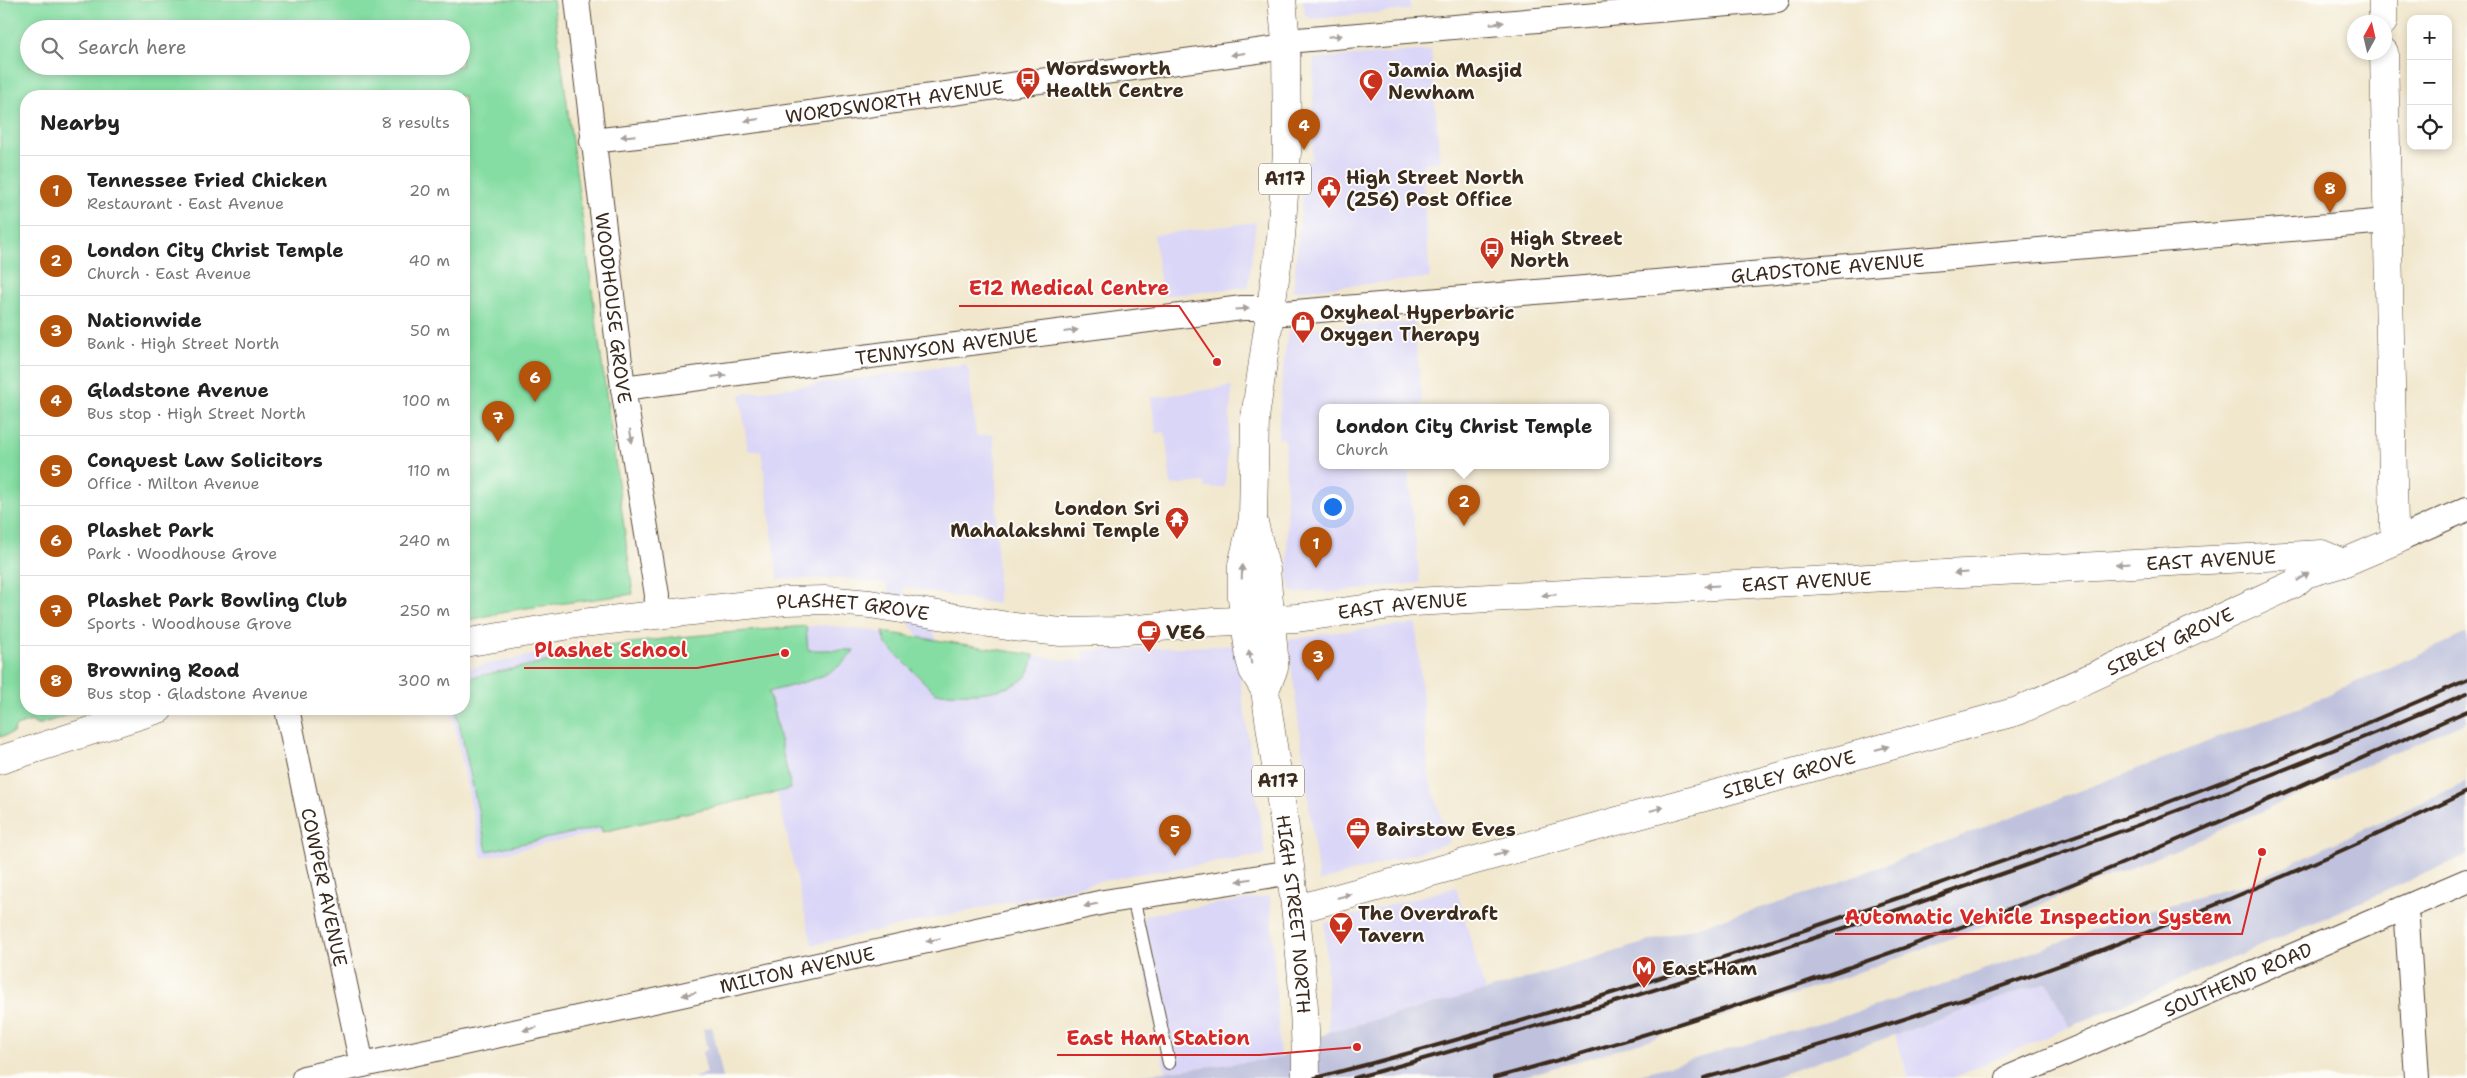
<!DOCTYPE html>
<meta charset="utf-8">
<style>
:root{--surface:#fff;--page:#f2f2f2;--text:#222;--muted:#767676;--line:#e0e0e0;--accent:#b45309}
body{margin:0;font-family:"Shantell Sans",sans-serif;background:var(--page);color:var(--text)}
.controls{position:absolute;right:15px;top:15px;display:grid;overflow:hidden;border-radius:10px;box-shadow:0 2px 8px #0003}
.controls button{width:45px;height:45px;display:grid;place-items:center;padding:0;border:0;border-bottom:1px solid var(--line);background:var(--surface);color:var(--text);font:25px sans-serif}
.compass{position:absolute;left:2347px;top:15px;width:45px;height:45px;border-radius:50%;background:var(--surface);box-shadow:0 2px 8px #0003;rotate:8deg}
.you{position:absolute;left:1332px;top:506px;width:18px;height:18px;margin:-12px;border:4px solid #fff;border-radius:50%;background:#1a73e8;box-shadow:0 0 0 8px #1a73e833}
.badge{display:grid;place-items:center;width:32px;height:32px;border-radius:50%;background:var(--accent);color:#fff;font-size:16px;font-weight:700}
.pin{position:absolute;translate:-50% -41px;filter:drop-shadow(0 1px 2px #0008)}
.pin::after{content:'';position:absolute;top:26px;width:18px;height:15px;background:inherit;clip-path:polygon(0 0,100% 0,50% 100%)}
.popup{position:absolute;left:1319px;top:404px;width:290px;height:65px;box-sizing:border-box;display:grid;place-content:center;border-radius:10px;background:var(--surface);filter:drop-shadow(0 1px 4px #0005);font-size:16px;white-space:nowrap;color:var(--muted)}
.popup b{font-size:19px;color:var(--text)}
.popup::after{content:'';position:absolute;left:50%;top:100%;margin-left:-10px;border:10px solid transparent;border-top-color:var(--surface)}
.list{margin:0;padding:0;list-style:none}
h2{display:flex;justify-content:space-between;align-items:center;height:65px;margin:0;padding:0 20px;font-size:21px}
h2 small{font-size:16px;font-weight:400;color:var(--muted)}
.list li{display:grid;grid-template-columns:32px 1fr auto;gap:15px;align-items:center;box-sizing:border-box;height:70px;padding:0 20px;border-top:1px solid var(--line)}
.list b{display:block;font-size:19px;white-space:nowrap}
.list p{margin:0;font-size:16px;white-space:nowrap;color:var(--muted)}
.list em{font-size:16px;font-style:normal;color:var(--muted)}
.icon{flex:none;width:28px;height:28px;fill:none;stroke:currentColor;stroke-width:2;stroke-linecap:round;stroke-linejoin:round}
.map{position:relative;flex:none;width:2467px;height:1078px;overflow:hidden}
.search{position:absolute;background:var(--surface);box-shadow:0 2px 8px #0003;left:20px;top:20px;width:450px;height:55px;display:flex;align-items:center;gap:12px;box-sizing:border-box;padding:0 18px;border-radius:28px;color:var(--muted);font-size:19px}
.panel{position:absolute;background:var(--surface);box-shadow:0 2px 8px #0003;left:20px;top:90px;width:450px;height:625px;border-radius:20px}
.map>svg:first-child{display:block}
.built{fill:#dad6f7}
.industrial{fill:#c0c2dd}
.green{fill:#85dda3;stroke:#608460;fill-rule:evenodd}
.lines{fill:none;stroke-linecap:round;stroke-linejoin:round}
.service-casing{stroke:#564638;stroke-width:14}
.minor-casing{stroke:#564638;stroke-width:26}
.secondary-casing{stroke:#564638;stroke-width:29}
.primary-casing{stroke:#564638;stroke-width:29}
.service{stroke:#fff;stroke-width:12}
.minor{stroke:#fff;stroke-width:24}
.secondary{stroke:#fff;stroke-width:28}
.primary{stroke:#fff;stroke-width:28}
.rail{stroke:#3b2a1e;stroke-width:4}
.oneway{fill:#a79f9a}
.labels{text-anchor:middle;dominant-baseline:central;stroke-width:4;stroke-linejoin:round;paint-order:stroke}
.shield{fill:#fdfcf7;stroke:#75695f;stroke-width:1}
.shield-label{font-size:18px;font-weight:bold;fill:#3b2a1e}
.poi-label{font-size:19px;font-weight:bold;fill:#3b2a1e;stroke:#fdfcf7;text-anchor:start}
.street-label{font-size:19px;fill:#3b2a1e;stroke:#fdfcf7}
.leader{fill:none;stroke:#d62828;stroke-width:2}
.callout-dot{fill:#d62828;stroke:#fdfcf7;stroke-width:2}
.callout-label{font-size:20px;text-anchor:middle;font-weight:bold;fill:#d62828;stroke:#fdfcf7;stroke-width:4;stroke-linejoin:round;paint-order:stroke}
</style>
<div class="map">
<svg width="2467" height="1078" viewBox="0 0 2467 1078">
<rect width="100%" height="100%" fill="#fdfcf7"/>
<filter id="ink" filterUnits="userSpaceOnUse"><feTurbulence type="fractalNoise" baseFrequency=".02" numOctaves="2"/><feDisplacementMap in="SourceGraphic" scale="10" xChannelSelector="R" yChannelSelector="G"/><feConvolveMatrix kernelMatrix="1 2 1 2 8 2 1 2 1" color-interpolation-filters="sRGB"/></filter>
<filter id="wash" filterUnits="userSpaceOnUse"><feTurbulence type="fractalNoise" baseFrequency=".0096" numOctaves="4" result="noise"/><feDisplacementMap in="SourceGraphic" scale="20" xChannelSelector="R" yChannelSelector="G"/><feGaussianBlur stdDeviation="1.12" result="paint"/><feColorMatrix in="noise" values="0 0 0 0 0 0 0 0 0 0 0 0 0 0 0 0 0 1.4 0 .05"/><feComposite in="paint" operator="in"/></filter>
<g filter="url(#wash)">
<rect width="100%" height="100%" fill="#f1e7cd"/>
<path class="built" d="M 1303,0 L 1410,0 L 1410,10 L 1311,19 L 1305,15 Z
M 1431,50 L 1440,162 L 1424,163 L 1423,184 L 1430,278 L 1293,291 L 1306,161 L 1312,160 L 1314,59 Z
M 1256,222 L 1248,287 L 1162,296 L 1154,235 Z
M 1414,322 L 1422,407 L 1323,407 L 1323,465 L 1426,465 L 1427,468 L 1408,469 L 1420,583 L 1326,593 L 1321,590 L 1295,593 L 1290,588 L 1288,570 L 1285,439 L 1278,438 L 1282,377 L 1288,330 Z
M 966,364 L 969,373 L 976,436 L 993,434 L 996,466 L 998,604 L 902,587 L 906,597 L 930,624 L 937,640 L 1062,660 L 1084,661 L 1083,651 L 1235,645 L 1265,855 L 1131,875 L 812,945 L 777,793 L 482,858 L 451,709 L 464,709 L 464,669 L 529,656 L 679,637 L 824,625 L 920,637 L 893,604 L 886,584 L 844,578 L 778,579 L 761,450 L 748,451 L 740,394 Z
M 1232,386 L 1225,487 L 1205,488 L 1204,482 L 1171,485 L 1165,432 L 1156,433 L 1151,398 Z
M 1416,624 L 1429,777 L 1449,843 L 1319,882 L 1288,640 L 1316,636 L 1317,634 Z
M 1456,887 L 1485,991 L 1329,1032 L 1325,923 Z
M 1270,896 L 1280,1058 L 1165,1071 L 1146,975 L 1143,915 Z
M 2047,982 L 2069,1027 L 1952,1078 L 1909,1078 L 1895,1035 Z"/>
<path class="industrial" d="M 2467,633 L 2467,721 L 2163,855 L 2020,913 L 1826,984 L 1613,1051 L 1517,1078 L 1127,1078 L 1151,1073 L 1280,1058 L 1329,1032 L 1492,989 L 1822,889 L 2302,706 Z
M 2467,781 L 2467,855 L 2293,932 L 2069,1027 L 2047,982 L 1771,1078 L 1626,1078 L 1826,1022 L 1953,981 L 2137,914 L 2249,883 Z
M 712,1027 L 723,1078 L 693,1078 L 707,1073 L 702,1052 L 707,1050 L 703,1029 Z"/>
<path class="green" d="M 0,0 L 553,0 L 633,594 L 519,609 L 464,621 L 464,96 L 26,96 L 26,709 L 87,709 L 37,725 L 31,721 L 16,726 L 13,733 L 0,737 ZM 29,29 L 461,29 L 461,66 L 29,66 Z
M 806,626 L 808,650 L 854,650 C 837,678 798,683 769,692 L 791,789 L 602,832 L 601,827 L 487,851 L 456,709 L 464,709 L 464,679 L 569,657 L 569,651 L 679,637 Z
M 883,632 L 1034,655 C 1032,665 1029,677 1019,682 C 994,696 963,693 935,693 L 886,644 Z"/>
</g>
<g filter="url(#ink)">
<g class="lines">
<defs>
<path id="service" d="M 1133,897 L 1169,1063"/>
<g id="minor">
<path id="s1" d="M 577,0 L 623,388 L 657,595 L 656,615"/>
<path d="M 1286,41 L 1777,0"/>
<path id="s2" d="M 592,141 L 664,133 L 1286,47"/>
<path id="s3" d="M 623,388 L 1242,308 L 1257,308 L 1284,313 L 2387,221"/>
<path d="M 2399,539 L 2467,509"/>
<path id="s4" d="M 287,709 L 362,1065"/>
<path d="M 2402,909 L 2407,920 L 2417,1078"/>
<path id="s5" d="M 304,1078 L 1104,902 L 1292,872"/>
<path id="s6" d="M 2008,1078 L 2467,881"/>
</g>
<g id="secondary">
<path d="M 2383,0 L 2383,22"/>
<path id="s7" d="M 464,643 L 582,623 L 785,601 L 825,600 L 870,604 L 1014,627 L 1061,632 L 1116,631 L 1214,622 L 1297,618 L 1414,602 L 2322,554 L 2343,563"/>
<path d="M 0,760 L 159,709"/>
<path id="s8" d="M 1297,909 L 2018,711 L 2294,584 L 2305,574 L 2343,563 L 2399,539 L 2394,527 L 2384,52"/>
</g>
<g id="primary">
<path id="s9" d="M 1282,0 L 1286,41 L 1287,152 L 1281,237 L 1255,418 L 1253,519 L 1242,565 L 1242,598 L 1250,659 L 1253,670 L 1265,690 C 1283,819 1306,947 1306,1078"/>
<path d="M 1254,523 L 1266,570 L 1274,655 L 1274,668 L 1265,690"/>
</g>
</defs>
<use href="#service" class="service-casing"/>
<use href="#minor" class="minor-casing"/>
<use href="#secondary" class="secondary-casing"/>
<use href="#primary" class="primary-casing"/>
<use href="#service" class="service"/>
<use href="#minor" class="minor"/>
<use href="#secondary" class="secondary"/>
<use href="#primary" class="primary"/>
<path class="rail" d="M 1315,1078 C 1527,1024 1735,955 1941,883 C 2016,856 2092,831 2166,803 C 2268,765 2368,724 2467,680
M 1354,1078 C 1561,1022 1763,957 1964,887 C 2134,828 2303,766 2467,693
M 1494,1078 C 1679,1028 1861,966 2040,897 C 2184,840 2325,774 2467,711
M 1704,1078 C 1967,1008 2222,911 2467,792"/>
</g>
<defs><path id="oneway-solid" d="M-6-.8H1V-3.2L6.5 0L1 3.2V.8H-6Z" transform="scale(1.25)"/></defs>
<g class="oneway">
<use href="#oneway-solid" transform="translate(1497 23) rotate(-5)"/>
<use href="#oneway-solid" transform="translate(1335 36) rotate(-5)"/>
<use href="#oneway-solid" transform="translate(1238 54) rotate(172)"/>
<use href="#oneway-solid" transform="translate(752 120) rotate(172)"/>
<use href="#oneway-solid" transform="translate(628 136) rotate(174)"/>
<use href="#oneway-solid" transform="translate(1242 309) rotate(-4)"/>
<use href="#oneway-solid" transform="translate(1071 331) rotate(-8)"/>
<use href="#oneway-solid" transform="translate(719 376) rotate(-7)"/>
<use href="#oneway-solid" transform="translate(631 436) rotate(81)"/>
<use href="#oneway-solid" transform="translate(2123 564) rotate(177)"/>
<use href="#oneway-solid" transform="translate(1242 572) rotate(-88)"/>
<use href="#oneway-solid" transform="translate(1961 573) rotate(177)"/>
<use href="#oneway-solid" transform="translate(2303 577) rotate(-34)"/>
<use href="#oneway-solid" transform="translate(1712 586) rotate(177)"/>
<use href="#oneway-solid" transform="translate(1549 595) rotate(177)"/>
<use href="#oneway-solid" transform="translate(1250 657) rotate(-101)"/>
<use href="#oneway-solid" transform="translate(1882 748) rotate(-15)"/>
<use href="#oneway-solid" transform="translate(1657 809) rotate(-16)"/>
<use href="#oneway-solid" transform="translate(1501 853) rotate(-16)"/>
<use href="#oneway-solid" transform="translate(1244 880) rotate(171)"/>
<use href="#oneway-solid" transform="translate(1344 896) rotate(-15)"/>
<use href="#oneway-solid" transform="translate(1091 905) rotate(168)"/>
<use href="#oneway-solid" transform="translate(933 940) rotate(168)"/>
<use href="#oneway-solid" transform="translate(689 994) rotate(168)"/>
<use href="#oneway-solid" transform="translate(530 1029) rotate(167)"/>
</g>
</g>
<defs>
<symbol id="bus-pin" viewBox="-11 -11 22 30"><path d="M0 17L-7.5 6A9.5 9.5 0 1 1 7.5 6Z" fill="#c8321e" stroke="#fdfcf7"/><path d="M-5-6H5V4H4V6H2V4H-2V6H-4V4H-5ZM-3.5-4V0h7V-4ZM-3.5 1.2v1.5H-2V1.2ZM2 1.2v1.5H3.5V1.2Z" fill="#fff"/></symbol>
<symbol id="mosque-pin" viewBox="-11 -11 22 30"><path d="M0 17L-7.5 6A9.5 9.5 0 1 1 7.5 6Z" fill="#c8321e" stroke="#fdfcf7"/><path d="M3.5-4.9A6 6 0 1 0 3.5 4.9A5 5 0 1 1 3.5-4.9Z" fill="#fff"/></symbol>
<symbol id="civic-pin" viewBox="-11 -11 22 30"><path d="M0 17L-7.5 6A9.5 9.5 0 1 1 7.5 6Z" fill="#c8321e" stroke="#fdfcf7"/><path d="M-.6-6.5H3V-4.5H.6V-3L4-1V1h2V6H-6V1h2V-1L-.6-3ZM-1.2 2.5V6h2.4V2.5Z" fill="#fff"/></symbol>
<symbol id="shop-pin" viewBox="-11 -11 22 30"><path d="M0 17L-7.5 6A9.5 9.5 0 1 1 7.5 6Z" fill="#c8321e" stroke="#fdfcf7"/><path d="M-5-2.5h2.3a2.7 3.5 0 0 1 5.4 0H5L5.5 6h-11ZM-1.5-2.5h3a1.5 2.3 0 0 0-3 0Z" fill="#fff"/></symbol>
<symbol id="temple-pin" viewBox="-11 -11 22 30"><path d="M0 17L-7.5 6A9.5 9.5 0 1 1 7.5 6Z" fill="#c8321e" stroke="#fdfcf7"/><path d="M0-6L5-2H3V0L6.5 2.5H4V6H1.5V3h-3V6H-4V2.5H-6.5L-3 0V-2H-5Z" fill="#fff"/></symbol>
<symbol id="cafe-pin" viewBox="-11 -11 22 30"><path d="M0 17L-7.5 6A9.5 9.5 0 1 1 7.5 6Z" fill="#c8321e" stroke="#fdfcf7"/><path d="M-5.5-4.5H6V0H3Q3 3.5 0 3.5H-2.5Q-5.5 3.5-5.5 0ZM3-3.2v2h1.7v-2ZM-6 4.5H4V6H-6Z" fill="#fff"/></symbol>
<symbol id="office-pin" viewBox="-11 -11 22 30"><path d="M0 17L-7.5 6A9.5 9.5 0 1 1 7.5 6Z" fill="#c8321e" stroke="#fdfcf7"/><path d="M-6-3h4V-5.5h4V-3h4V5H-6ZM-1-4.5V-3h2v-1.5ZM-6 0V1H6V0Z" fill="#fff"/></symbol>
<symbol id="bar-pin" viewBox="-11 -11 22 30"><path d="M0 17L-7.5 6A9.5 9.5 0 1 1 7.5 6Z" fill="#c8321e" stroke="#fdfcf7"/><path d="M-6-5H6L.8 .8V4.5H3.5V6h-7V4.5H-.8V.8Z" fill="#fff"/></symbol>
<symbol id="metro-pin" viewBox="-11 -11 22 30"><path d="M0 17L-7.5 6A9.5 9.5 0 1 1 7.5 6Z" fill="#c8321e" stroke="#fdfcf7"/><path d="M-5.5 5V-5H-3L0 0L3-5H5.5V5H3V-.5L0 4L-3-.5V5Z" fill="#fff"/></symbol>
</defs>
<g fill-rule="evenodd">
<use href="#bus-pin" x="1014" y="65" width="28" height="38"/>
<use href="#mosque-pin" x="1357" y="67" width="28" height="38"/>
<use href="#civic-pin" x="1315" y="174" width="28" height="38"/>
<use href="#bus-pin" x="1478" y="235" width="28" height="38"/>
<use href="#shop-pin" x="1289" y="309" width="28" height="38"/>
<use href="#temple-pin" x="1163" y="505" width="28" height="38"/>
<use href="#cafe-pin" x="1135" y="618" width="28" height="38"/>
<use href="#office-pin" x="1344" y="815" width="28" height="38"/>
<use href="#bar-pin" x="1327" y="910" width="28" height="38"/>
<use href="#metro-pin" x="1630" y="954" width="28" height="38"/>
</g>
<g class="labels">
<g class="shield">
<rect x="1259" y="163.5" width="52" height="31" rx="4"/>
<rect x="1252" y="765.5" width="52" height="31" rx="4"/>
</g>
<g class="shield-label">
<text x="1285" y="179">A117</text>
<text x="1278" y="781">A117</text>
</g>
<g class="poi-label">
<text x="1046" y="68">Wordsworth<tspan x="1046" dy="22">Health Centre</tspan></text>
<text x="1388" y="70">Jamia Masjid<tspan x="1388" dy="22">Newham</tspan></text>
<text x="1346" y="177">High Street North<tspan x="1346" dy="22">(256) Post Office</tspan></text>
<text x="1510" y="238">High Street<tspan x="1510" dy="22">North</tspan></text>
<text x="1320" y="312">Oxyheal Hyperbaric<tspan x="1320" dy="22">Oxygen Therapy</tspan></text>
<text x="1160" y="508" text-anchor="end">London Sri<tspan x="1160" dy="22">Mahalakshmi Temple</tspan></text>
<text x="1166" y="632">VE6</text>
<text x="1376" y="829">Bairstow Eves</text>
<text x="1358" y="913">The Overdraft<tspan x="1358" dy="22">Tavern</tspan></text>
<text x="1662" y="968">East Ham</text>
</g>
<g class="street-label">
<text stroke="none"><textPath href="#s2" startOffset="305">WORDSWORTH AVENUE</textPath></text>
<text stroke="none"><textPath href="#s3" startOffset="1212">GLADSTONE AVENUE</textPath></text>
<text stroke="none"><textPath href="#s1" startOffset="310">WOODHOUSE GROVE</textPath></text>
<text stroke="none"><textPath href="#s3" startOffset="326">TENNYSON AVENUE</textPath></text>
<text stroke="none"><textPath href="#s7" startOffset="1755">EAST AVENUE</textPath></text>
<text stroke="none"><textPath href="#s7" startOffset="1350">EAST AVENUE</textPath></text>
<text stroke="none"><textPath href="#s7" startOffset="945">EAST AVENUE</textPath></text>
<text stroke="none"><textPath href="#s7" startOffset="392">PLASHET GROVE</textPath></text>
<text stroke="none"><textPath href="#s8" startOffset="915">SIBLEY GROVE</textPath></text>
<text stroke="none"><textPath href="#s8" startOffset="510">SIBLEY GROVE</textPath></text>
<text stroke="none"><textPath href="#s4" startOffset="182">COWPER AVENUE</textPath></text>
<text stroke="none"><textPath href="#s9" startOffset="924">HIGH STREET NORTH</textPath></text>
<text stroke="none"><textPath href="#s5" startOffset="505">MILTON AVENUE</textPath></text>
<text stroke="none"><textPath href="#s6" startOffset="250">SOUTHEND ROAD</textPath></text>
</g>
</g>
<path class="leader" d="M1217 362L1179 306H959M785 653L697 668H524M2262 852L2242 934H1835M1357 1047L1260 1055H1057"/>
<g class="callout-dot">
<circle cx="1217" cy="362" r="5"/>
<circle cx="785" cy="653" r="5"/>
<circle cx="2262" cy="852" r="5"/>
<circle cx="1357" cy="1047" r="5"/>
</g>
<g class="callout-label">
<text x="1069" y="295">E12 Medical Centre</text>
<text x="611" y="657">Plashet School</text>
<text x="2038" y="924">Automatic Vehicle Inspection System</text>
<text x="1158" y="1045">East Ham Station</text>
</g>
</svg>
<div class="controls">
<button>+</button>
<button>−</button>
<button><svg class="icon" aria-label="locate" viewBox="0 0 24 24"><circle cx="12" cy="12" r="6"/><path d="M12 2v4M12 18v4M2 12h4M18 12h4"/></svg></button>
</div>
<svg class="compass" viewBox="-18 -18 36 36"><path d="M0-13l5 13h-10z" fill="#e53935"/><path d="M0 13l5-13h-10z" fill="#767676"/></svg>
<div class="you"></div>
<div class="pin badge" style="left:1316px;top:568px">1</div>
<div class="pin badge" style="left:1464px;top:526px">2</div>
<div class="popup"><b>London City Christ Temple</b>Church</div>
<div class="pin badge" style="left:1318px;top:681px">3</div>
<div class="pin badge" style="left:1304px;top:150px">4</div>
<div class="pin badge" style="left:1175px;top:856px">5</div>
<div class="pin badge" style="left:535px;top:402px">6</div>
<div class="pin badge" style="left:498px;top:442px">7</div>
<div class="pin badge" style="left:2330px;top:213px">8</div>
<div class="search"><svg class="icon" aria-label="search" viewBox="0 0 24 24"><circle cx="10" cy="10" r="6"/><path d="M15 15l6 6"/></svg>Search here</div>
<section class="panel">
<h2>Nearby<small>8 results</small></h2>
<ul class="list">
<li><span class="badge">1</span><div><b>Tennessee Fried Chicken</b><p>Restaurant · East Avenue</p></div><em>20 m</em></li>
<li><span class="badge">2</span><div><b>London City Christ Temple</b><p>Church · East Avenue</p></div><em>40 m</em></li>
<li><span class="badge">3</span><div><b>Nationwide</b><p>Bank · High Street North</p></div><em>50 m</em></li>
<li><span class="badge">4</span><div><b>Gladstone Avenue</b><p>Bus stop · High Street North</p></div><em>100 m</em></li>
<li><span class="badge">5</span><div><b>Conquest Law Solicitors</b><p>Office · Milton Avenue</p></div><em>110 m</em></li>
<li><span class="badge">6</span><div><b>Plashet Park</b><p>Park · Woodhouse Grove</p></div><em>240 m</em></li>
<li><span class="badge">7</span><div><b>Plashet Park Bowling Club</b><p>Sports · Woodhouse Grove</p></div><em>250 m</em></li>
<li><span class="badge">8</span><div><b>Browning Road</b><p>Bus stop · Gladstone Avenue</p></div><em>300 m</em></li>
</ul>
</section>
</div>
